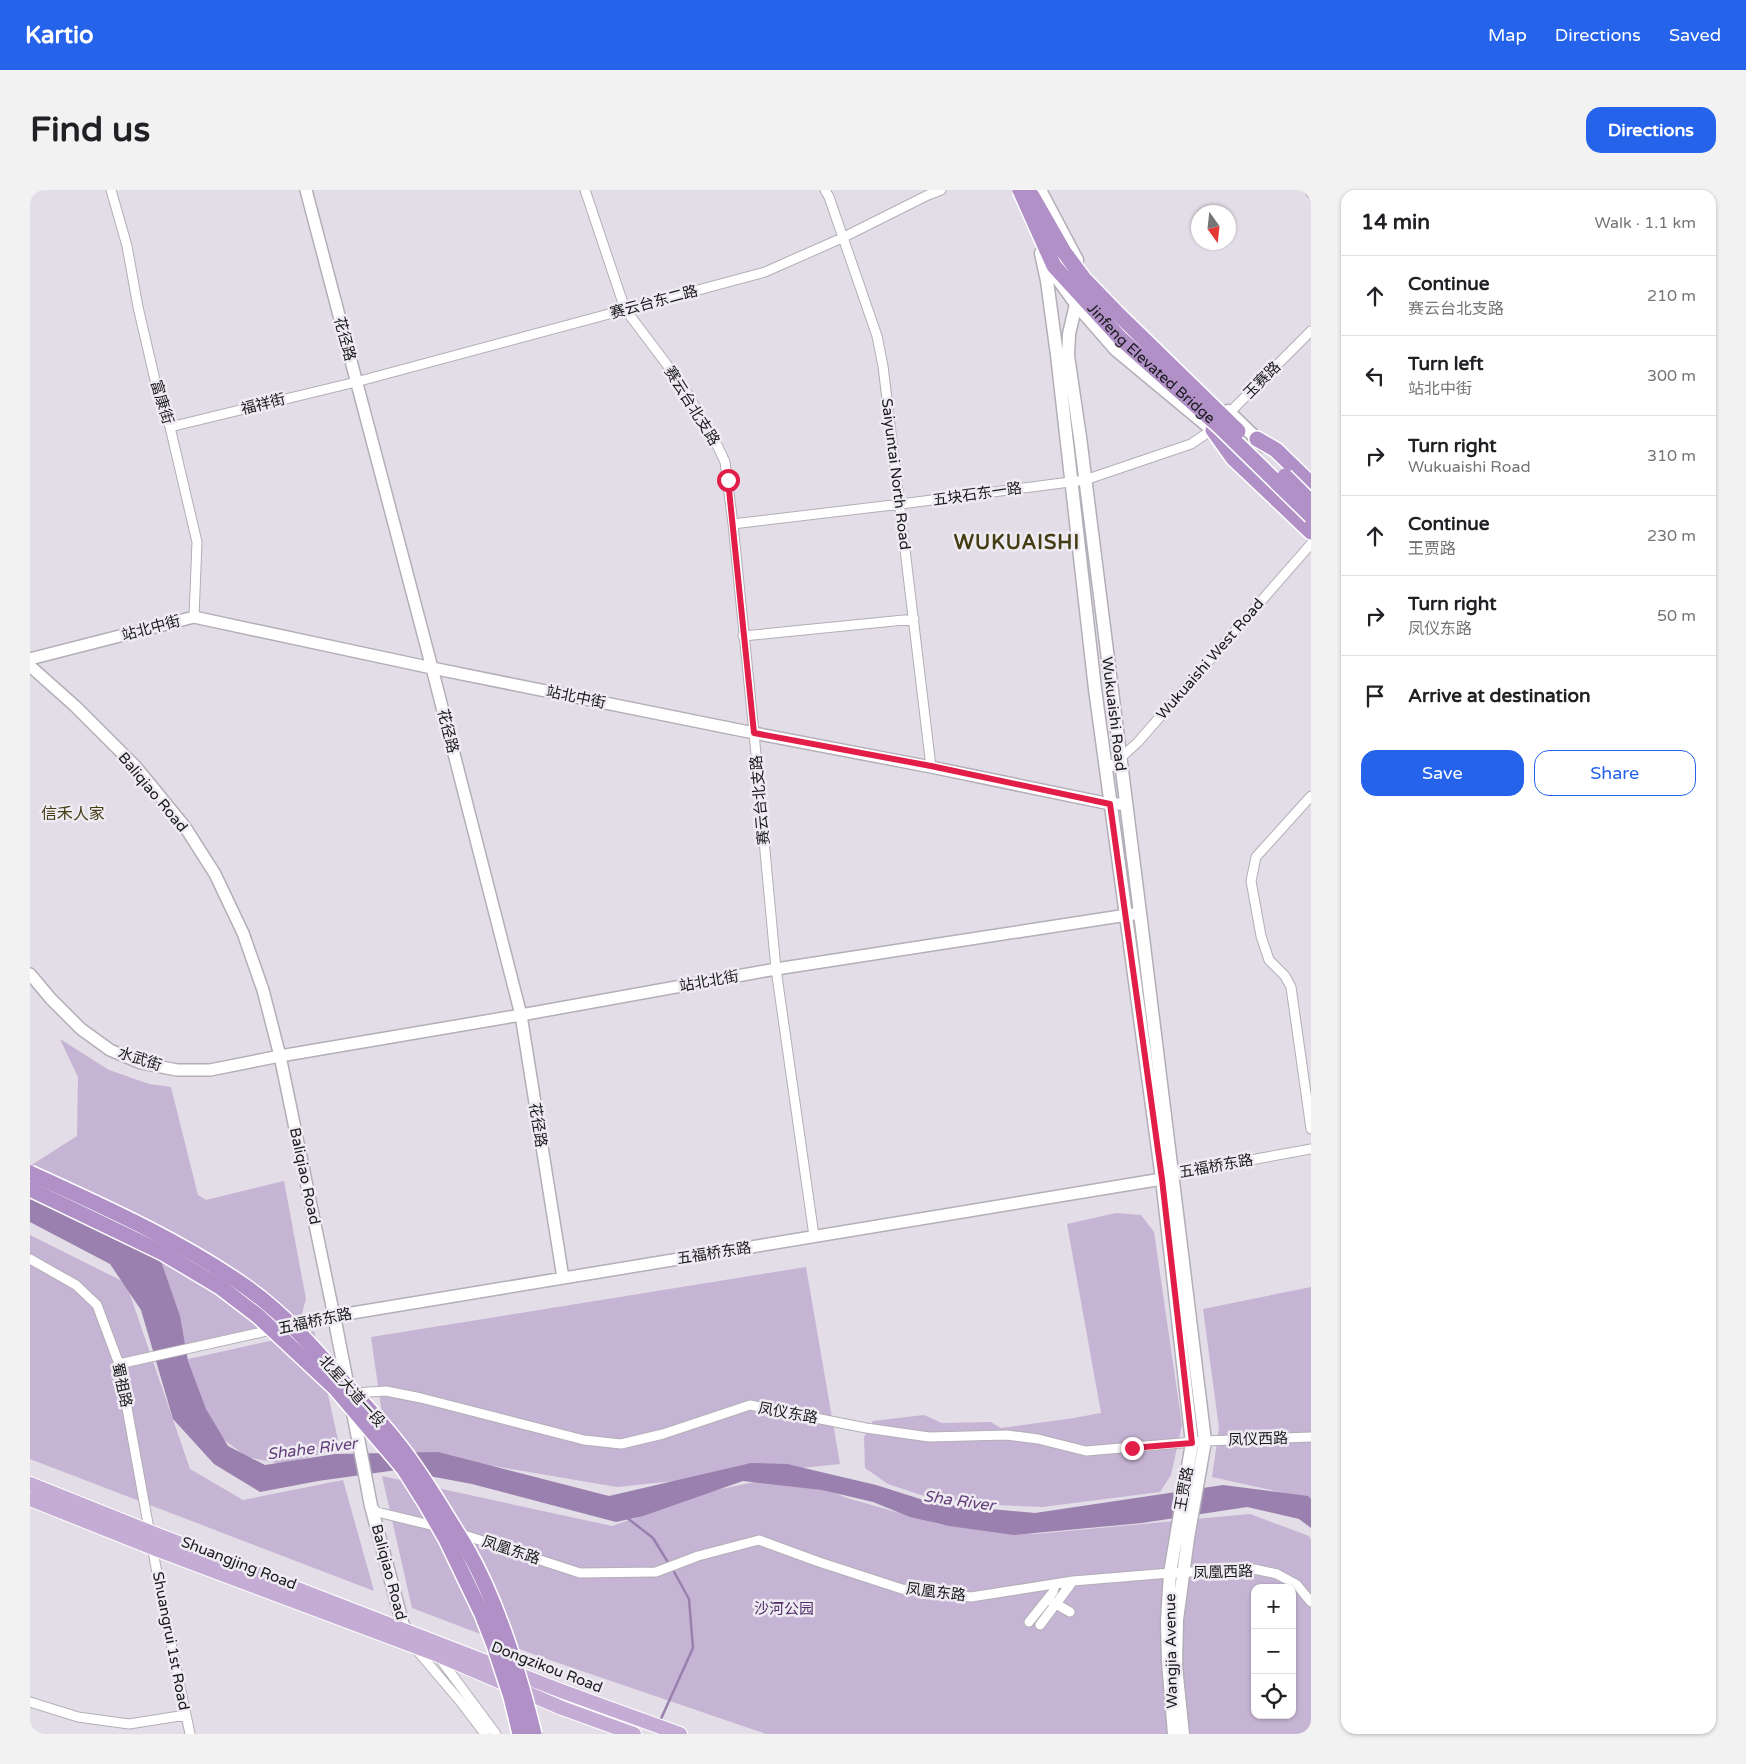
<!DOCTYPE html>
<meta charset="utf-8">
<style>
:root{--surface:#fff;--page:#f2f2f2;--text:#202124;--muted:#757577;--line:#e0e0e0;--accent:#2563eb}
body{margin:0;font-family:"Varela Round","Noto Sans SC",sans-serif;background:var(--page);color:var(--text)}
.controls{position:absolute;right:15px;bottom:15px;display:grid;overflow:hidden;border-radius:10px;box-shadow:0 1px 4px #0004}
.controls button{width:45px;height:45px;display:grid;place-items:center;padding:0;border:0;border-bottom:1px solid var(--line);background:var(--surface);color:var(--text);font:25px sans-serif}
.compass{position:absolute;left:1161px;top:15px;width:45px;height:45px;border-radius:50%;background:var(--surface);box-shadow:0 1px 4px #0004;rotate:165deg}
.stop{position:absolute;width:15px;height:15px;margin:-11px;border:4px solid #e11d48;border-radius:50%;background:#fff}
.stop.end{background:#e11d48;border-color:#fff;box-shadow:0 1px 5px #0008}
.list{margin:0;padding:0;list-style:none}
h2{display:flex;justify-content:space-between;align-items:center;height:65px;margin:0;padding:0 20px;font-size:21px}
h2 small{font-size:16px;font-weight:400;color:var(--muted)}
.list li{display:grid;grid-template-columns:32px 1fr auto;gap:15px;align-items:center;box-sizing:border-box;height:80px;padding:0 20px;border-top:1px solid var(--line)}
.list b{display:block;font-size:19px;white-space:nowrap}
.list p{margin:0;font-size:16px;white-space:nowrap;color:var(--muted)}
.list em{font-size:16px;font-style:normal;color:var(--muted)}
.actions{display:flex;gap:10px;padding:15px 20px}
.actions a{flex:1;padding:11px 0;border:1px solid var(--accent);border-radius:15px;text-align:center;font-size:18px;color:var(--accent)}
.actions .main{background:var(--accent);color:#fff}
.icon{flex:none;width:28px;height:28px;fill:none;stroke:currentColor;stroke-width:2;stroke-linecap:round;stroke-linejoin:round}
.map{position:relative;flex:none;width:1281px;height:1544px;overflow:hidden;border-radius:15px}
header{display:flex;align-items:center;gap:30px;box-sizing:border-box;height:70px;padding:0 25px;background:var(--accent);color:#fff}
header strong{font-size:24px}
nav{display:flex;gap:28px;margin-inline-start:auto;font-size:18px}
.intro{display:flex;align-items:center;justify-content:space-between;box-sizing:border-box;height:120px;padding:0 30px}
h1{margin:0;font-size:35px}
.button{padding:12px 22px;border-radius:15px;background:var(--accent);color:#fff;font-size:18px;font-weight:700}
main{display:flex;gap:30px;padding:0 30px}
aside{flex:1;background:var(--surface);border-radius:15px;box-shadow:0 1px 4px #0004}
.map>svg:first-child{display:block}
.green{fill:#c6b4d4;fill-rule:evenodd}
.water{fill:#9a80ae}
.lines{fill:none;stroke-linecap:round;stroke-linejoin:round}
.stream{stroke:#9a80ae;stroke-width:2.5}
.minor-casing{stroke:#b3aeb7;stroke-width:11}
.tertiary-casing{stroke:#b3aeb7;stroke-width:14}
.secondary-casing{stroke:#b3aeb7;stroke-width:15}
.primary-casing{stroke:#fff;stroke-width:16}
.trunk-casing{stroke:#fff;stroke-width:18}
.minor{stroke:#fff;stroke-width:9}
.tertiary{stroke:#fff;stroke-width:11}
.secondary{stroke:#fff;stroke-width:12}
.primary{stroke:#c4acd5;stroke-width:14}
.trunk{stroke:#b090c7;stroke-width:15}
.trunk-bridge-casing{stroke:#fff;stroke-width:18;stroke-linecap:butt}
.trunk-bridge{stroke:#b090c7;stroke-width:15}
.route{stroke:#e11d48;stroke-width:6}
.labels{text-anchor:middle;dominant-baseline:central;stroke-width:5;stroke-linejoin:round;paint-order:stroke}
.street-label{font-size:15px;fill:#1a191c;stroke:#efebf3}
.park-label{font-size:15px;fill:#502d67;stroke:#efebf3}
.neighbourhood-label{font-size:16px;fill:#443d14;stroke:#efebf3}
.water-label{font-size:16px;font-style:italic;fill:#623f7a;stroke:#efebf3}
.district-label{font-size:20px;font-weight:bold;letter-spacing:1px;fill:#443d14;stroke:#efebf3}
</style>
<header>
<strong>Kartio</strong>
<nav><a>Map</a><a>Directions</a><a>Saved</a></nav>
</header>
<div class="intro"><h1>Find us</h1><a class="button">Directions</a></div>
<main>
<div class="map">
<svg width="1281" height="1544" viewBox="0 0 1281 1544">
<rect width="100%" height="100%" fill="#e2dde6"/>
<path class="green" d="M 30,849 L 79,880 L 119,894 L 141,897 L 168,1005 L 176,1010 L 254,991 L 276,1109 L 271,1127 L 154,1155 L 123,1086 L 0,1013 L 0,976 L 47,946 L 48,887 Z
M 1086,1023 L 1111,1025 L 1124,1042 L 1152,1235 L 1141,1285 L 1130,1302 L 1012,1317 L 968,1315 L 900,1308 L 858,1294 L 835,1278 L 834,1247 L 843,1231 L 894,1225 L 912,1233 L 961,1232 L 971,1238 L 1044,1228 L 1071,1223 L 1037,1034 Z
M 0,1045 L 96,1093 L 160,1279 L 213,1310 L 313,1290 L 344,1401 L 0,1269 Z
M 776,1077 L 810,1274 L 587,1297 L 357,1258 L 341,1147 Z
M 1281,1097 L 1281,1309 L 1182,1287 L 1189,1238 L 1173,1119 Z
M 284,1141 L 310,1259 L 252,1274 L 217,1267 L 193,1249 L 169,1221 L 154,1170 Z
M 352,1286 L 582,1336 L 682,1301 L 729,1291 L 795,1299 L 817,1308 L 908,1334 L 1005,1344 L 1220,1324 L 1279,1346 L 1281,1349 L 1281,1544 L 736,1544 L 511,1467 L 382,1418 ZM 1225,1398 L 1262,1398 L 1262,1525 L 1225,1525 Z"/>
<path class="water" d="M 0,993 L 125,1054 L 150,1126 L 158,1171 L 176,1219 L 198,1256 L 235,1275 L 305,1264 L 408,1262 L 579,1306 L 721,1273 L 757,1274 L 846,1295 L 906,1314 L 1005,1323 L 1193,1295 L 1278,1306 L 1281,1309 L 1281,1338 L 1269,1329 L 1217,1317 L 1112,1333 L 984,1345 L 919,1336 L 880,1327 L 843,1312 L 792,1300 L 713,1291 L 613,1326 L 586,1332 L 442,1294 L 367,1280 L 288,1291 L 230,1302 L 184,1274 L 143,1229 L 111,1120 L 80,1074 L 0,1032 Z"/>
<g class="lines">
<path class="stream" d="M 596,1327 L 623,1348 L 639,1374
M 630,1531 L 663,1458 L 659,1409 L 642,1378"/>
<defs>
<path id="minor" d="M 81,0 L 97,56 L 108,117 L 125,190 L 140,237 L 167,352 L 164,427
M 555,0 L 595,119 L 653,196 L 688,257 L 695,272 L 703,334 L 724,543 L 746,779 L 784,1046
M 795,0 L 799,7 L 847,146 L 853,176 L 901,577
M 1280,0 L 1281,3
M 1196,226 L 1281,141
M 140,237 L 326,192 L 735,82 L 812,48 L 898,5 L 911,0
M 703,334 L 871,314 L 1055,290 L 1161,254 L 1186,237
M 713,446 L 884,429
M 1076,581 L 1108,552 L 1281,354
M 1281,606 L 1226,667 L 1221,691 L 1231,746 L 1239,770 L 1255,786 L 1261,797 L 1281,939
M 1143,984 L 1281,959
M 0,1069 L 46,1095 L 67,1115 L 89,1174 L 131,1405 L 160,1544
M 89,1174 L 304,1126
M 322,1203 L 356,1201 L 391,1208 L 554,1250 L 591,1254 L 633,1244 L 720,1215 L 836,1238 L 899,1247 L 977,1245 L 1008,1249 L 1056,1261 L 1175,1251 L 1281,1247
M 341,1316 L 347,1322 L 409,1337
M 428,1343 L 550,1383 L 626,1382 L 668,1366 L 729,1350 L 789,1372 L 872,1399 L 941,1407 L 1043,1391 L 1140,1383 L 1224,1379 L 1247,1384 L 1267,1395 L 1281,1412
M 1021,1411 L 1040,1422
M 999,1432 L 1023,1402 L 1025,1394
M 1010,1435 L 1043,1391
M 385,1458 L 430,1511 L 455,1544
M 408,1466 L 466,1544
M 0,1512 L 48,1527 L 99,1534 L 156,1525"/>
<path id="tertiary" d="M 276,0 L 402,478 L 491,825 L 533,1088
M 0,469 L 164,427 L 402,478 L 724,543 L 901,577 L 1080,614 L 1095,614
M 0,476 L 45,516 L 106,577 L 155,637 L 185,684 L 213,743 L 233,800 L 250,866 L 304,1126 L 1132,989 L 1140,985
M 0,784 L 21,809 L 51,839 L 80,860 L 111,873 L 147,880 L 180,880 L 250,866 L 491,825 L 746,779 L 1110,723"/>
<path id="secondary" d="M 1010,0 L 1047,70
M 1011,63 L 1017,91 L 1027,165 L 1065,499 L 1132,989 L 1162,1253 L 1140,1383 L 1137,1431 L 1138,1471 L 1144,1544
M 1025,85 L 1046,114 L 1086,160 L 1186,243
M 1047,93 L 1046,114 L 1039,144 L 1038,166 L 1050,247 L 1110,723 L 1175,1251 L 1158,1348 L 1147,1430 L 1146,1476 L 1153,1544
M 1198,221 L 1234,256
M 304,1126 L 318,1198
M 322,1217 L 341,1316 L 374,1439 L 379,1447"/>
<path id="primary" d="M 0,1294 L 120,1342 L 534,1502 L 650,1544
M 0,1309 L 123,1358 L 408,1465 L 532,1518 L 604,1544"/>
<path id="trunk" d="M 1183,240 L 1203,268 L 1281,342
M 1227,249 L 1246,260 L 1281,294"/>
</defs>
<use href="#minor" class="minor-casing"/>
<use href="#tertiary" class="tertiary-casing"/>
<use href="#secondary" class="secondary-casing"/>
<use href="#primary" class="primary-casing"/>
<use href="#trunk" class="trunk-casing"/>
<use href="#minor" class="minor"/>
<use href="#tertiary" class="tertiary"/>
<use href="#secondary" class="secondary"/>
<use href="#primary" class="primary"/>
<use href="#trunk" class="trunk"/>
<defs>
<g id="trunk-bridge">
<path id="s1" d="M 990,0 L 1024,76 L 1090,148 L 1190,237 L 1281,326"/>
<path d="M 1002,6 L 1034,62 L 1054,89 L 1086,122 L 1208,241"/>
<path d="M 1255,286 L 1281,312"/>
<path d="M 0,983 C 74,1017 149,1050 216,1097 C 254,1124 285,1159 315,1194 C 332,1212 349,1230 365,1250 C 382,1270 396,1293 410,1315 C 419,1330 428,1344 437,1359 C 468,1413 489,1483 504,1544"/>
<path d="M 0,999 L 133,1063 L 190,1097 L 228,1126 L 305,1198 L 374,1279 L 396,1314 L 416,1349 L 452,1424 L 464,1455 L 481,1507 L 490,1544"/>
</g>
</defs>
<use href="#trunk-bridge" class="trunk-bridge-casing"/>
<use href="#trunk-bridge" class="trunk-bridge"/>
</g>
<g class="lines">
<path class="route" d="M 698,290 L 724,543 L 901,576 L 1080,614 L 1132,989 L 1162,1253 L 1102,1258"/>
</g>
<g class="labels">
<g class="street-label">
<text transform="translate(624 112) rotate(-15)">赛云台东二路</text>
<text transform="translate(315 149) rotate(75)">花径路</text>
<text stroke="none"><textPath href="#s1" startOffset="221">Jinfeng Elevated Bridge</textPath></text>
<text transform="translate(1232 190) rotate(-45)">玉赛路</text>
<text transform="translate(132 212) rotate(73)">富康街</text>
<text transform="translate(233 214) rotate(-14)">福祥街</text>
<text transform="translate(662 216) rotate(58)">赛云台北支路</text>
<text transform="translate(866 284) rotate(83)">Saiyuntai North Road</text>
<text transform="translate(947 304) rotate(-8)">五块石东一路</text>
<text transform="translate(121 438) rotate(-15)">站北中街</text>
<text transform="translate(1180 469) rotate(-49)">Wukuaishi West Road</text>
<text transform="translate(546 507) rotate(12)">站北中街</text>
<text transform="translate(1084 524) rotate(83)">Wukuaishi Road</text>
<text transform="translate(418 541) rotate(76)">花径路</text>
<text transform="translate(123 602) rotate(50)">Baliqiao Road</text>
<text transform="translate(730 610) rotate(-95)">赛云台北支路</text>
<text transform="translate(679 791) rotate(-10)">站北北街</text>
<text transform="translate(110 869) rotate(18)">水武街</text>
<text transform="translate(508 935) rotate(81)">花径路</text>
<text transform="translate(1186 976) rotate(-10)">五福桥东路</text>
<text transform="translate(275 986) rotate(78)">Baliqiao Road</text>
<text transform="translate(684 1063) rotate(-9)">五福桥东路</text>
<text transform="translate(285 1131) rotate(-12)">五福桥东路</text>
<text transform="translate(92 1195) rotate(78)">蜀祖路</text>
<text transform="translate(322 1201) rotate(48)">北星大道一段</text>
<text transform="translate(758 1223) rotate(10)">凤仪东路</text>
<text transform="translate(1228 1249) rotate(-2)">凤仪西路</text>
<text transform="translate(1154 1299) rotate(-80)">王贾路</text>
<text transform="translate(481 1360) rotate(18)">凤凰东路</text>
<text transform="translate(209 1373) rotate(21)">Shuangjing Road</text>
<text transform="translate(359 1382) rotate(75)">Baliqiao Road</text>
<text transform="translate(1193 1382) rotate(-2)">凤凰西路</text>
<text transform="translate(906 1402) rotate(7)">凤凰东路</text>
<text transform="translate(141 1451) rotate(79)">Shuangrui 1st Road</text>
<text transform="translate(1141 1461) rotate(-91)">Wangjia Avenue</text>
<text transform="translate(517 1477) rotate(21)">Dongzikou Road</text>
</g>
<g class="park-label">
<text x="754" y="1419">沙河公园</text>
</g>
<g class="neighbourhood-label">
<text x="43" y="624">信禾人家</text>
</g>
<g class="water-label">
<text transform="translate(282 1259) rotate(-7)">Shahe River</text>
<text transform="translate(929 1311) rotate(8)">Sha River</text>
</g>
<g class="district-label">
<text x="987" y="353">WUKUAISHI</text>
</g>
</g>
</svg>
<div class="controls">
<button>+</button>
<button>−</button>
<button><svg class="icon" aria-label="locate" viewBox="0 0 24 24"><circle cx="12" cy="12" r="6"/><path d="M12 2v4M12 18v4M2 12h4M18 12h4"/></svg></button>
</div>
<svg class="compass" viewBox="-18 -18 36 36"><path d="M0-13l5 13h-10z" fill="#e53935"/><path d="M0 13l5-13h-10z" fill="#757577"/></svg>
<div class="stop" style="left:698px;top:290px"></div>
<div class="stop end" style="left:1102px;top:1258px"></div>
</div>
<aside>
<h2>14 min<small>Walk · 1.1 km</small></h2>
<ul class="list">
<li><svg class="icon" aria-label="ahead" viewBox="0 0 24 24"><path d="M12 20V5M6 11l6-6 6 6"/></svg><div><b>Continue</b><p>赛云台北支路</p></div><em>210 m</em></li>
<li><svg class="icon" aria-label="left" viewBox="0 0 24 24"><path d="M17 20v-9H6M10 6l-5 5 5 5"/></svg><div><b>Turn left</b><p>站北中街</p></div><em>300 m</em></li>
<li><svg class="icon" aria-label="right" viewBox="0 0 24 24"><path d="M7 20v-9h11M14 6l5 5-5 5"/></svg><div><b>Turn right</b><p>Wukuaishi Road</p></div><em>310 m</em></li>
<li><svg class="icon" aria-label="ahead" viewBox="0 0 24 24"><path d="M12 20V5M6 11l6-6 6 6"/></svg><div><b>Continue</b><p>王贾路</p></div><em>230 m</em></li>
<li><svg class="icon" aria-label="right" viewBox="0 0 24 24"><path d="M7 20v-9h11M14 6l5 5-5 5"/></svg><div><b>Turn right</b><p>凤仪东路</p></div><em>50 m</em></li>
<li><svg class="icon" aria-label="arrive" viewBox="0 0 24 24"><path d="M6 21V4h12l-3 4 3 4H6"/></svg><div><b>Arrive at destination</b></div></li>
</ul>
<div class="actions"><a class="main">Save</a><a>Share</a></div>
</aside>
</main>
